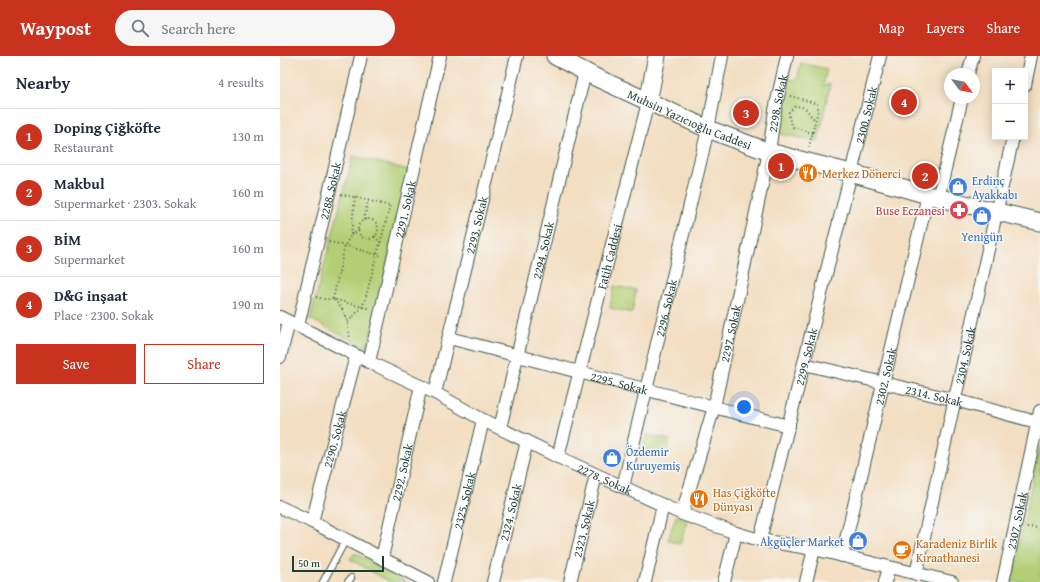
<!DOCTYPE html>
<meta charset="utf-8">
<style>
:root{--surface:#fff;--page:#f6f6f7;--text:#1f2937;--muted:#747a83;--line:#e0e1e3;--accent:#c8321e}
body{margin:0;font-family:"Gentium Book Plus",serif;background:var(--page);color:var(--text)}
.controls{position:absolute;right:12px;top:12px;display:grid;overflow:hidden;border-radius:0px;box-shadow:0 2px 10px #0003}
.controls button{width:36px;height:36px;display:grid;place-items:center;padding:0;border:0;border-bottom:1px solid var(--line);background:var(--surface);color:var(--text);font:20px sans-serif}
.compass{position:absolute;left:664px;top:12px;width:36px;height:36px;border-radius:50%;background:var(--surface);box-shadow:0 2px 10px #0003;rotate:122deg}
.scale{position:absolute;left:12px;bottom:10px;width:92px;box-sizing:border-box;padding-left:4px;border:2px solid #1f3d34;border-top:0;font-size:11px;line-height:14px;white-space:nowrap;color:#1f3d34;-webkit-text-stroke:3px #f6f6f2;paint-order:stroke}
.you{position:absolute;left:464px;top:351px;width:14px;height:14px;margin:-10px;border:3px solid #fff;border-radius:50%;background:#1a73e8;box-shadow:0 0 0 6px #1a73e833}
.badge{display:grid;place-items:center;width:26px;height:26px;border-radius:50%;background:var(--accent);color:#fff;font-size:13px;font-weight:700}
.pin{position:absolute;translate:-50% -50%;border:2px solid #fff;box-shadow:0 1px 4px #0006}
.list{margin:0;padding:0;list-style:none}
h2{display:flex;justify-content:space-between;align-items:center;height:52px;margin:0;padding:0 16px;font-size:17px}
h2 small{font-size:13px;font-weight:400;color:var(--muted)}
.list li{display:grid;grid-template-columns:26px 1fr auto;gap:12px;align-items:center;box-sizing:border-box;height:56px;padding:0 16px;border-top:1px solid var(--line)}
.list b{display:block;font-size:15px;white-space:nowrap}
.list p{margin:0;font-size:13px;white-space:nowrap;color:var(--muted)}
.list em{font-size:13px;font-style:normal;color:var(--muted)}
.actions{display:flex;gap:8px;padding:12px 16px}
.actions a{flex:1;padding:9px 0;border:1px solid var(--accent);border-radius:0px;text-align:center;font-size:14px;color:var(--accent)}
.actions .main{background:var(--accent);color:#fff}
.icon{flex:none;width:22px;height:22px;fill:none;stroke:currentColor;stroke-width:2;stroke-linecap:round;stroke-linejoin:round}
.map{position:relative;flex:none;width:760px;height:526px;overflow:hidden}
header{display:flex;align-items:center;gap:24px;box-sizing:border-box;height:56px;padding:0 20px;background:var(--accent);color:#fff}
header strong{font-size:19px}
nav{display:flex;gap:22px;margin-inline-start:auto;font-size:14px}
.search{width:280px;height:36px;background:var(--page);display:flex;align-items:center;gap:10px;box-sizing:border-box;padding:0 14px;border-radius:22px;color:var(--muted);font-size:15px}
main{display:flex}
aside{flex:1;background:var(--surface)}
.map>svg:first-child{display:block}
.green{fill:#b3cf75;stroke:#698654}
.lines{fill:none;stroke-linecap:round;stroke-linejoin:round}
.lane-casing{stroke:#3f5549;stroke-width:8}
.street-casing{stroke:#3f5549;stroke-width:14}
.secondary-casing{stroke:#3f5549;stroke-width:19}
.path{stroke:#3f5549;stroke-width:2;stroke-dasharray:1 3;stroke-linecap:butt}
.lane{stroke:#fff;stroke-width:6}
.street{stroke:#fff;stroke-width:12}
.secondary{stroke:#fff;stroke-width:17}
.labels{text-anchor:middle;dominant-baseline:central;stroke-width:3;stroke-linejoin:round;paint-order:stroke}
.street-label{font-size:12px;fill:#1f3d34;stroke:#f6f6f2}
.food-label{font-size:12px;fill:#c56008;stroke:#f6f6f2;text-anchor:start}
.shop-label{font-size:12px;fill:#366cbe;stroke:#f6f6f2;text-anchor:start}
.health-label{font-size:12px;fill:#be3a42;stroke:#f6f6f2;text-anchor:end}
</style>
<header>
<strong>Waypost</strong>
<div class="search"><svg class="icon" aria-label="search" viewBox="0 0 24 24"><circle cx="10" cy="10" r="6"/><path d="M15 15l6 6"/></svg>Search here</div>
<nav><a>Map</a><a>Layers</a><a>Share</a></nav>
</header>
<main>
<aside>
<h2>Nearby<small>4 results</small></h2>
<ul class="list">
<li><span class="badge">1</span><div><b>Doping Çiğköfte</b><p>Restaurant</p></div><em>130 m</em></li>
<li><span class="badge">2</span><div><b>Makbul</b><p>Supermarket · 2303. Sokak</p></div><em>160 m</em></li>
<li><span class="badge">3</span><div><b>BİM</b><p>Supermarket</p></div><em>160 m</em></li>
<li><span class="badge">4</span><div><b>D&amp;G inşaat</b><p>Place · 2300. Sokak</p></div><em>190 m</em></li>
</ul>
<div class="actions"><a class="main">Save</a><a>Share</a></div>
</aside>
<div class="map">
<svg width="760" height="526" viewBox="0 0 760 526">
<rect width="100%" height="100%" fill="#f6f6f2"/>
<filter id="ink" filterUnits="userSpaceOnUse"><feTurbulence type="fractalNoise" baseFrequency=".025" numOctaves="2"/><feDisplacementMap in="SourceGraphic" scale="8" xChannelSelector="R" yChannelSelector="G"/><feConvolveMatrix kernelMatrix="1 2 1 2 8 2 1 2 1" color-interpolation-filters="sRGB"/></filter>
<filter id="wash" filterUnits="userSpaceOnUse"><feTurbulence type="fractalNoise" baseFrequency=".012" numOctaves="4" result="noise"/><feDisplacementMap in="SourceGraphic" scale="16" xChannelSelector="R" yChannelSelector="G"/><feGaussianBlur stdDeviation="0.9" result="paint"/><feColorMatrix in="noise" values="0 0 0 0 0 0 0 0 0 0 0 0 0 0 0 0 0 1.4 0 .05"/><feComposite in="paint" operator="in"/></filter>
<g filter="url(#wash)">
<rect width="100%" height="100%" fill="#f3dec1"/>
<path class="green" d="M 521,7 L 547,13 L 543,30 L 550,28 L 538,86 L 497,77 L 509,23 L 517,24 Z
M 73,100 L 129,114 L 87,292 L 30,263 Z
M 334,230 L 356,234 L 352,257 L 330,252 Z
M 367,379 L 390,384 L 386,399 L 364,393 Z
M 760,389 L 760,526 L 731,526 Z
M 396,460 L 408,464 L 400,488 L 388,484 Z
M 75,497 L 126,526 L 110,526 L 70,503 Z"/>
</g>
<g filter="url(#ink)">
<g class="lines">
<defs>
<path id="lane" d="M 43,526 L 66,483
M 68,526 L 71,522"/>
<g id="street">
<path d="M 688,18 L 693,0"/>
<path d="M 745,29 L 751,0"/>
<path d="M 658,142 L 682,42"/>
<path id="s1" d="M 0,261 L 89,306 L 155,337 L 203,364 L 278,401 L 402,458 L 456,477 L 480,484 L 534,493 L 672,526"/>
<path id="s2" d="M 18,270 L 81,0"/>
<path id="s3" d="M 169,282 C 282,311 395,342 509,370"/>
<path d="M 0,301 L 9,266"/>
<path id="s4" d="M 89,306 L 160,0"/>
<path id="s5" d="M 524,308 L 675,344 L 760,367"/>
<path id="s6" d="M 155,337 L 237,0"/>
<path id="s7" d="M 220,372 L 305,16"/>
<path id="s8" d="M 278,401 L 368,46"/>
<path id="s9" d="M 343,431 L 428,73 L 442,0"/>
<path d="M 0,451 L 32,466 L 148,526"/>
<path id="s10" d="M 402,458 L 434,351 L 489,96 L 495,54 L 507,0"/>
<path id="s11" d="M 32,466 L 76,300"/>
<path id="s12" d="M 480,484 L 600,0"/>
<path id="s13" d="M 562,500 L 648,139"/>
<path id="s14" d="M 102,502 L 141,330"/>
<path id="s15" d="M 636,518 L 733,81"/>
<path id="s16" d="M 164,526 L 203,364"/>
<path id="s17" d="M 213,526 L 247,385"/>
<path id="s18" d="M 290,526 L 316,419"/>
<path d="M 365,526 L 383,449"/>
<path d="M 444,526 L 456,477"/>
<path d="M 526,526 L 534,493"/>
<path d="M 605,526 L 609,511"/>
<path id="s19" d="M 723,526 L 760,355"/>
</g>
<g id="secondary">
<path id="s20" d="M 275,0 L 315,21 L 428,73 L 489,96 L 571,117 L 648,139 L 760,166"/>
<path d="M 368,46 L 377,0"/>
</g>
</defs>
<use href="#lane" class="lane-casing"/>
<use href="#street" class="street-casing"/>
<use href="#secondary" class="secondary-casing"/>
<path class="path" d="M 510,40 L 535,47 L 538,49 L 538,54 L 529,91
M 533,77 L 513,71 L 509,62 L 509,56 L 515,50 C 531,51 526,58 536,64
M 61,138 L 111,150
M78 173a10 10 0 1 1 20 0a10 10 0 1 1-20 0Z
M 84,164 L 88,144
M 71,179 L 79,175
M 95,180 L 100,187
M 49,186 C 67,189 84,196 103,200
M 36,241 L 44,243 L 53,243 L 90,253
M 53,243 L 65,189 L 71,179 L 75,141
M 54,244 C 68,257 67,265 70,283
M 68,266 L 82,251 L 85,244 L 110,150
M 747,471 L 760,472"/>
<use href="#lane" class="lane"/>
<use href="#street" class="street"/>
<use href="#secondary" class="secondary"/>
</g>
</g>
<defs>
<symbol id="restaurant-disc" viewBox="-11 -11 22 22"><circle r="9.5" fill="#e8710a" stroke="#f6f6f2"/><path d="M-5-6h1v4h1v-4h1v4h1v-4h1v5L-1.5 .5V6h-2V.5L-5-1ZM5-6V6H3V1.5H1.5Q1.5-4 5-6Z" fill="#fff"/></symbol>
<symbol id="shop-disc" viewBox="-11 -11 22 22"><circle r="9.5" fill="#3f7fe0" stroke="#f6f6f2"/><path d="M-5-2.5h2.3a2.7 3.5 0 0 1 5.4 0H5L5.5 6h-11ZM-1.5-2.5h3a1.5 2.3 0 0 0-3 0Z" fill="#fff"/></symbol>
<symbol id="pharmacy-disc" viewBox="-11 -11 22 22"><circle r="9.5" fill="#e0444e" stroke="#f6f6f2"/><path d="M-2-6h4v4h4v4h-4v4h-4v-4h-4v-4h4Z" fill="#fff"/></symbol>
<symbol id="cafe-disc" viewBox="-11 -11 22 22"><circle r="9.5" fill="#e8710a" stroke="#f6f6f2"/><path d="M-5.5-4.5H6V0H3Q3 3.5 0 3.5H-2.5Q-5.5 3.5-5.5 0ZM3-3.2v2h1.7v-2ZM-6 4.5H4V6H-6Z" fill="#fff"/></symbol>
</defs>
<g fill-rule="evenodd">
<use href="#restaurant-disc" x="517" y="106" width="22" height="22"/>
<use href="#shop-disc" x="667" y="120" width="22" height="22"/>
<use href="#pharmacy-disc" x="668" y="143" width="22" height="22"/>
<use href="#shop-disc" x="691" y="149" width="22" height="22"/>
<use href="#shop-disc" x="321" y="391" width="22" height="22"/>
<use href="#restaurant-disc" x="408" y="432" width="22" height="22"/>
<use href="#shop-disc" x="567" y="474" width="22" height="22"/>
<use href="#cafe-disc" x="611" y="483" width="22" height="22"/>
</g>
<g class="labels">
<g class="street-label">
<text stroke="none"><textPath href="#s10" startOffset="422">2298. Sokak</textPath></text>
<text stroke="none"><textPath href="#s12" startOffset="438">2300. Sokak</textPath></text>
<text stroke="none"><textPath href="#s20" startOffset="149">Muhsin Yazıcıoğlu Caddesi</textPath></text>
<text stroke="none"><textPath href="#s2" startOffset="139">2288. Sokak</textPath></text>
<text stroke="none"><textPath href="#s4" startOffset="157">2291. Sokak</textPath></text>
<text stroke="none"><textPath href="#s6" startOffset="173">2293. Sokak</textPath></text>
<text stroke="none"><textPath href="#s7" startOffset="183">2294. Sokak</textPath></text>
<text stroke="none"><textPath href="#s8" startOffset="207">Fatih Caddesi</textPath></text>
<text stroke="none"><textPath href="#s9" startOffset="184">2296. Sokak</textPath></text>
<text stroke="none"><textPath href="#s10" startOffset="187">2297. Sokak</textPath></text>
<text stroke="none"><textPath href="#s15" startOffset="224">2304. Sokak</textPath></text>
<text stroke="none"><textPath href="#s12" startOffset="189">2299. Sokak</textPath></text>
<text stroke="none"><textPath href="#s13" startOffset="185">2302. Sokak</textPath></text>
<text stroke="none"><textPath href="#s3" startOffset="176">2295. Sokak</textPath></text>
<text stroke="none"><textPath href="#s5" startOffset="134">2314. Sokak</textPath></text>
<text stroke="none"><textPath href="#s11" startOffset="86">2290. Sokak</textPath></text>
<text stroke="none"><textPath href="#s14" startOffset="88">2292. Sokak</textPath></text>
<text stroke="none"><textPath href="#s1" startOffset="363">2278. Sokak</textPath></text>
<text stroke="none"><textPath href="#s16" startOffset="84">2325. Sokak</textPath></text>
<text stroke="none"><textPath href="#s17" startOffset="72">2324. Sokak</textPath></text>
<text stroke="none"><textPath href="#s19" startOffset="63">2307. Sokak</textPath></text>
<text stroke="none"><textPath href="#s18" startOffset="55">2323. Sokak</textPath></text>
</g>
<g class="food-label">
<text x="542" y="117">Merkez Dönerci</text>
<text x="433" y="436">Has Çiğköfte<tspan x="433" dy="14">Dünyası</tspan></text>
<text x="636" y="487">Karadeniz Birlik<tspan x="636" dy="14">Kıraathanesi</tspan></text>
</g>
<g class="shop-label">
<text x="692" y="124">Erdinç<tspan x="692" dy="14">Ayakkabı</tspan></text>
<text x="702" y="180" text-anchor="middle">Yenigün</text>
<text x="346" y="395">Özdemir<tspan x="346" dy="14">Kuruyemiş</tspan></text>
<text x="564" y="485" text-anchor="end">Akgüçler Market</text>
</g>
<g class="health-label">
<text x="665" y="154">Buse Eczanesi</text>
</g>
</g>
</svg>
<div class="controls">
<button>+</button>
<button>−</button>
</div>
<svg class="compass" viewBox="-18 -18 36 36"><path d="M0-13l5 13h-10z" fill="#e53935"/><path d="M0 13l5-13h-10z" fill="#747a83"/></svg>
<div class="scale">50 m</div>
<div class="you"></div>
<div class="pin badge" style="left:501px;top:110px">1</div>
<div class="pin badge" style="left:645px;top:120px">2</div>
<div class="pin badge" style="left:466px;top:57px">3</div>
<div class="pin badge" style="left:624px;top:46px">4</div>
</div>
</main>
